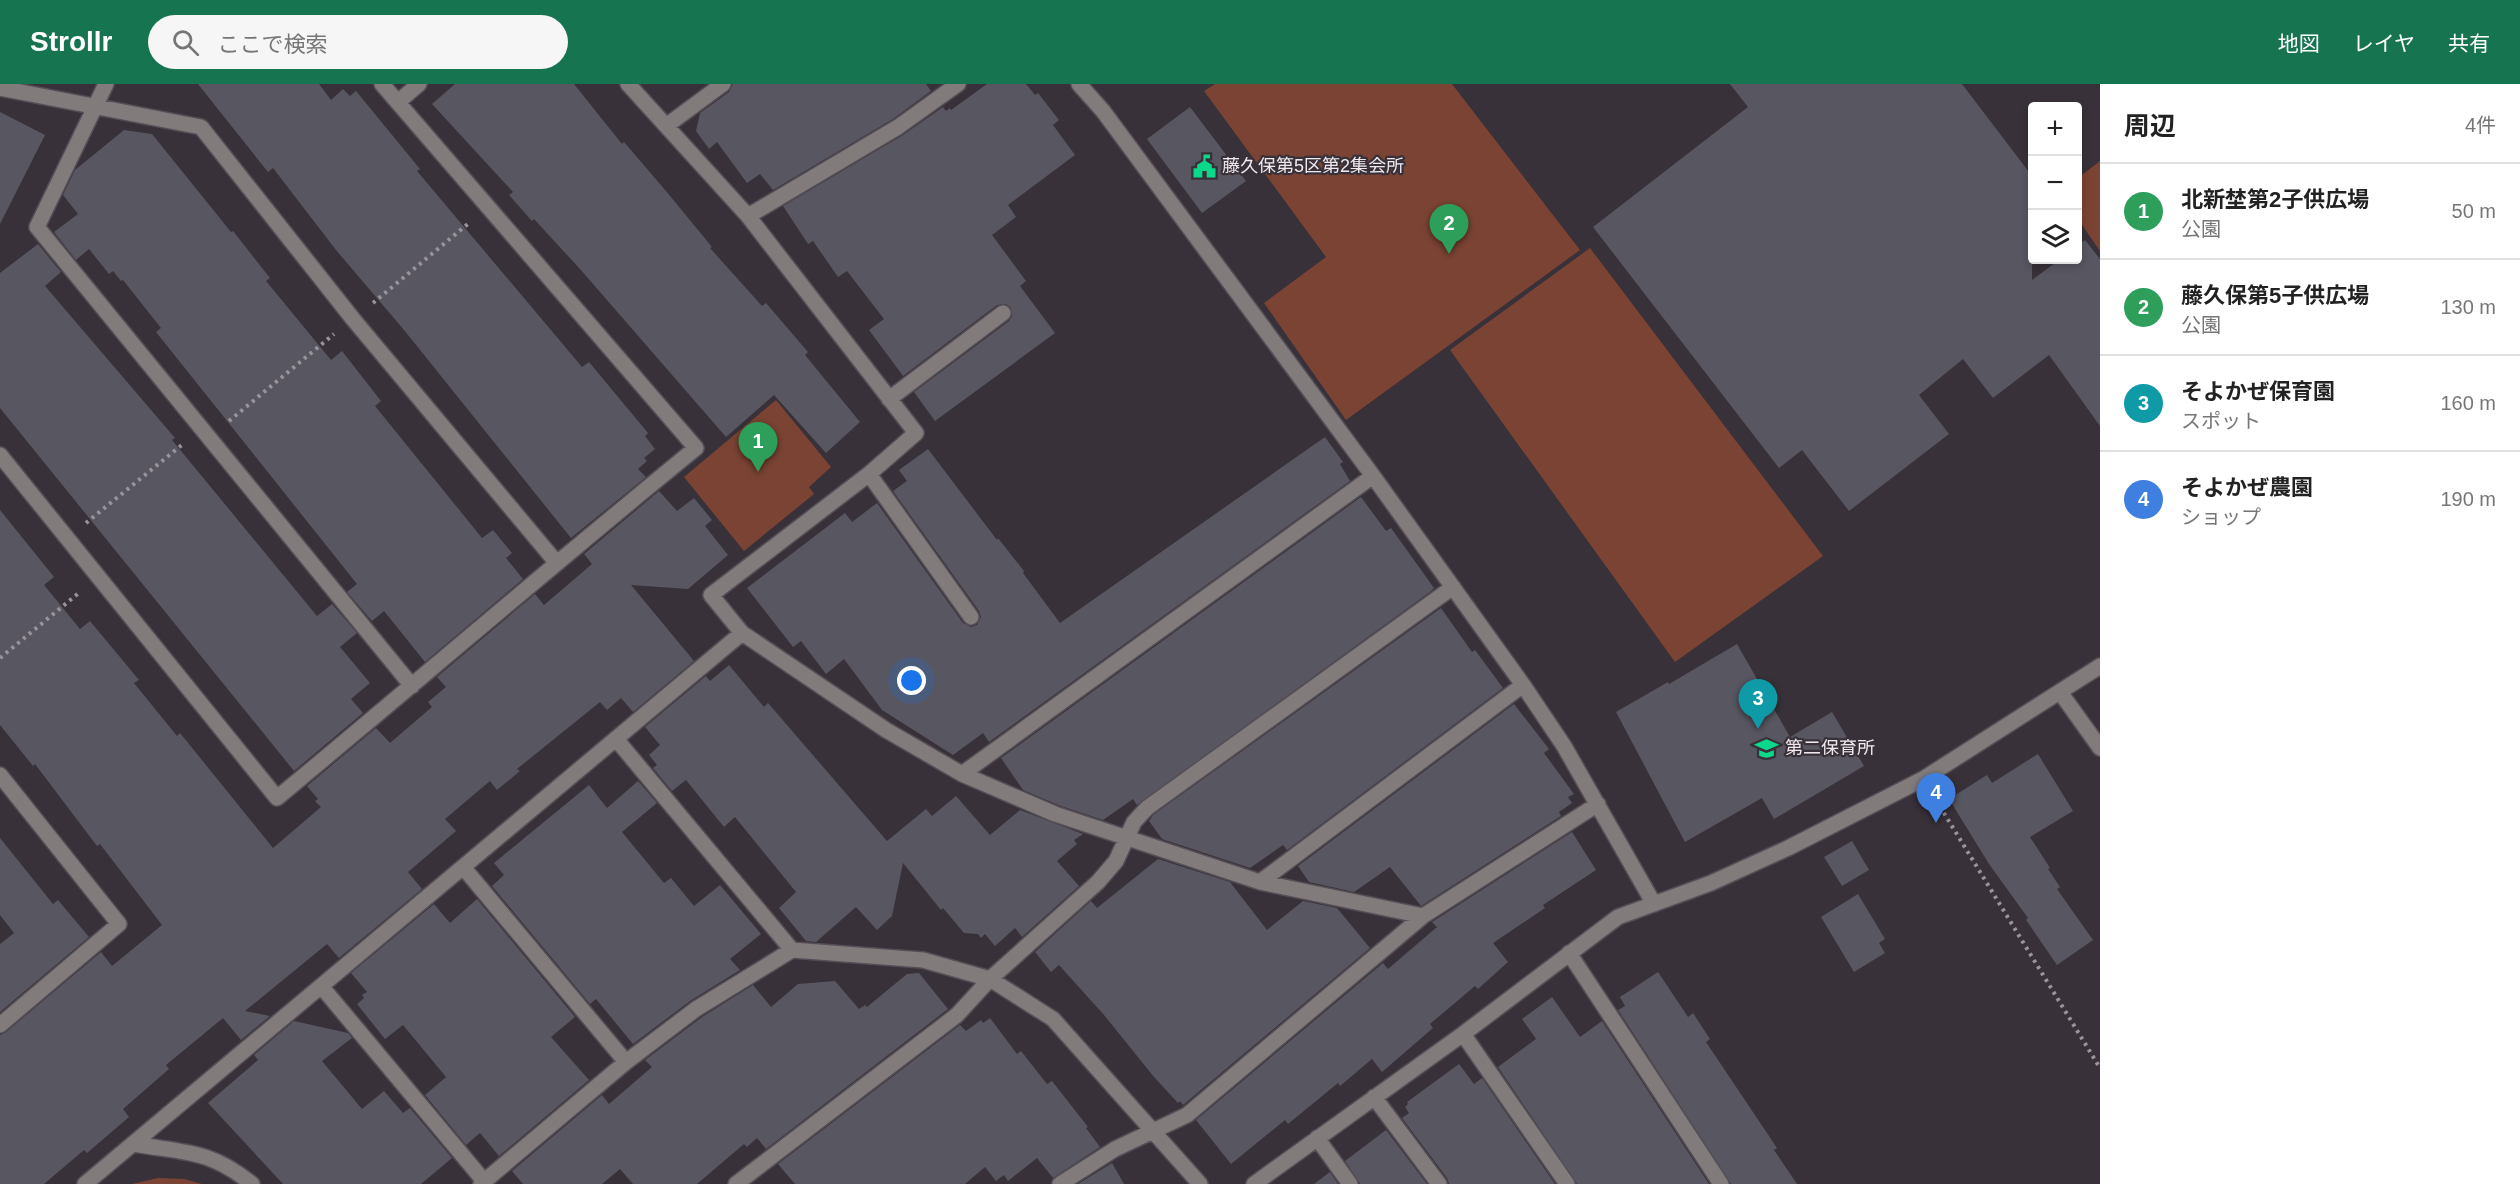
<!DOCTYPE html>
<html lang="ja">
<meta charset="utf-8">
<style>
:root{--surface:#fff;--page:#f6f6f6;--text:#222;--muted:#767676;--line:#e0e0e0;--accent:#177451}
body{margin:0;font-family:Arial,"Noto Sans JP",sans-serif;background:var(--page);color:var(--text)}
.controls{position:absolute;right:18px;top:18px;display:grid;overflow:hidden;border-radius:6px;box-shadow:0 3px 9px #0003}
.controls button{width:54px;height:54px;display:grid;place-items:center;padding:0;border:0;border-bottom:2px solid var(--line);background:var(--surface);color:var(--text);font:30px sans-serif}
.you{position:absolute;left:912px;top:597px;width:21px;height:21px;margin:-15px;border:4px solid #fff;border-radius:50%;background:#1a73e8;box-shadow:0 0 0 9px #1a73e833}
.badge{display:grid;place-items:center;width:39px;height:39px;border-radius:50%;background:var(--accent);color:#fff;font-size:20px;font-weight:700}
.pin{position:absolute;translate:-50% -50px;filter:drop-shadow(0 2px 3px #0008)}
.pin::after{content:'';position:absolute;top:32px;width:21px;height:18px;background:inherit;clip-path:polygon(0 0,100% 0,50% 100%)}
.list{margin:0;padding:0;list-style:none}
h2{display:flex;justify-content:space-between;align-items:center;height:78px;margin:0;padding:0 24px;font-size:26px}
h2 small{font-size:20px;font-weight:400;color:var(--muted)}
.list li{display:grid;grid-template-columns:39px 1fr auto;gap:18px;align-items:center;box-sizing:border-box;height:96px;padding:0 24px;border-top:2px solid var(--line)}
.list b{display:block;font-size:22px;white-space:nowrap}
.list p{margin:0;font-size:20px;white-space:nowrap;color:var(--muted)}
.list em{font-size:20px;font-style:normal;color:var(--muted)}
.icon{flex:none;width:33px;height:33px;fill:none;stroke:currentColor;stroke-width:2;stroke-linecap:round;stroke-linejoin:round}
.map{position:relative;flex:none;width:2100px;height:1100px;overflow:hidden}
header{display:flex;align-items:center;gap:36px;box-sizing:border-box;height:84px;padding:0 30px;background:var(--accent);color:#fff}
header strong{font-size:28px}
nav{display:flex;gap:33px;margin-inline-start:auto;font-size:21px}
.search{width:420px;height:54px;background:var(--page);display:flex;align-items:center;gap:15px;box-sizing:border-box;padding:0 21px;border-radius:33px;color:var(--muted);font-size:22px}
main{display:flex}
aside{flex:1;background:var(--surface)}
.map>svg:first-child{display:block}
.green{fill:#7b4333}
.building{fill:#585661}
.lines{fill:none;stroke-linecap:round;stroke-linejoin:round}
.minor-casing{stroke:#564e56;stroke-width:18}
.path{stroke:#9a9399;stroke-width:4;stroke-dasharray:3 4.5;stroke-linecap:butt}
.minor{stroke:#817b7c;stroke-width:15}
.labels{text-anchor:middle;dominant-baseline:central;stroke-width:4.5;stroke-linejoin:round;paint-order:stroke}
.poi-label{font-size:18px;fill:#efe9ee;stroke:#393139;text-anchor:start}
</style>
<header>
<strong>Strollr</strong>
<div class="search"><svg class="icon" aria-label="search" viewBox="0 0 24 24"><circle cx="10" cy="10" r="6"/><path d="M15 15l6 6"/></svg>ここで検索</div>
<nav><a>地図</a><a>レイヤ</a><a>共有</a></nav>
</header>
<main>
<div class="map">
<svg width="2100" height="1100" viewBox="0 0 2100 1100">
<rect width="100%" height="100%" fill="#393139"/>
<path class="green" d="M 1215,0 L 1452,0 L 1580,166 L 1346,336 L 1264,219 L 1326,173 L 1204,7 Z
M 2100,77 L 2100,167 L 2078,135 L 2078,94 Z
M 1590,164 L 1823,472 L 1675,578 L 1450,266 Z
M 776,316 L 831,383 L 809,403 L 814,410 L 744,467 L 684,393 Z
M 158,1094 L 184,1095 L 202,1100 L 132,1100 Z"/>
<path class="building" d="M 198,0 L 319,0 L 331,16 L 343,5 L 350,12 L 356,7 L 420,85 L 417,87 L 582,283 L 589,278 L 648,349 L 645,352 L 655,365 L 644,374 L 647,377 L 638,385 L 646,393 L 571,454 L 404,246 L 336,166 L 273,84 L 268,88 Z
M 455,0 L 574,0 L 622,60 L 624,58 L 666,107 L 712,163 L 710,164 L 762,222 L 766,219 L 808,268 L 805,271 L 860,338 L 826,369 L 774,311 L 726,353 L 580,185 L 534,135 L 532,137 L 509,111 L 513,108 L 432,20 Z
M 733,0 L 926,0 L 931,7 L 893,35 L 773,106 L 760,90 L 747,99 L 717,58 L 709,65 L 696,47 L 700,29 L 729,8 Z
M 987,0 L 1026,0 L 1035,11 L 1038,9 L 1059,36 L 1053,41 L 1075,71 L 1008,121 L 1016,133 L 992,151 L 1026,197 L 1020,202 L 1055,249 L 935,337 L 914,308 L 1009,237 L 1012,232 L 1011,224 L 1006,220 L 997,221 L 903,292 L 869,246 L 884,235 L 847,187 L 838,193 L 813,157 L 808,160 L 783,122 L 903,51 L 943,23 L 946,27 L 950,24 L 951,26 Z
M 1730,0 L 1962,0 L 2032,92 L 2032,196 L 2059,176 L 2078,176 L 2078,161 L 2085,156 L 2100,175 L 2100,342 L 2049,271 L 1993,314 L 1963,275 L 1919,311 L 1949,350 L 1849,427 L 1802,366 L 1779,384 L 1593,143 L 1748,23 Z
M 1190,23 L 1246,97 L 1202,129 L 1147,55 Z
M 0,28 L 45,51 L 0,140 Z
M 124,46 L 152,50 L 231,148 L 233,147 L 270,194 L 266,197 L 331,276 L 342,267 L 381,317 L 375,322 L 482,454 L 493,446 L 512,469 L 506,474 L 523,495 L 425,578 L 384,527 L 372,537 L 347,508 L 357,500 L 156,248 L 161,244 L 123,196 L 121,197 L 113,187 L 109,190 L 89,165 L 76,176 L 54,148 L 78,130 L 63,111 L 75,86 Z
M 38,160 L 61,188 L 45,202 L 175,354 L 172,356 L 317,532 L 332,520 L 357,549 L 340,563 L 370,599 L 351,615 L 363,629 L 294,687 L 0,324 L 0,189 Z
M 1325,353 L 1343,378 L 1340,380 L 1350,397 L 989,658 L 983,649 L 953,671 L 882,626 L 844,575 L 826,590 L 801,557 L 793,563 L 747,504 L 845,429 L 852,438 L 877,419 L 963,539 L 971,543 L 977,541 L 981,533 L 979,527 L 893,407 L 907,397 L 899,386 L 928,365 L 997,456 L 998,454 L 1024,487 L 1023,489 L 1060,539 Z
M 659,407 L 677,427 L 694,414 L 712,436 L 705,442 L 728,471 L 688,505 L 631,501 L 694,577 L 633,628 L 621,614 L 607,626 L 600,618 L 517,685 L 520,687 L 497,706 L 490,697 L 445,735 L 456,747 L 408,788 L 422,805 L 339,874 L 327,860 L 245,927 L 270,932 L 241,956 L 223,934 L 166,981 L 169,985 L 123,1025 L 129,1033 L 87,1069 L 84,1066 L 44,1100 L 0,1100 L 0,951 L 6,948 L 101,868 L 112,882 L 162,841 L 100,760 L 97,762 L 35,680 L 33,682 L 0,641 L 0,426 L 54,493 L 44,501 L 80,545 L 90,537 L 139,596 L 134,599 L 177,652 L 180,649 L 273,764 L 321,723 L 315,717 L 318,715 L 307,702 L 376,644 L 390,659 L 432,623 L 428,618 L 446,603 L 437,593 L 535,510 L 544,521 L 592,480 L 584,470 Z
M 1361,413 L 1386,447 L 1391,444 L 1434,504 L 1430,508 L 1137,721 L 1133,715 L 1103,736 L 1058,721 L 1023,706 L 1001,674 Z
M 1441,524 L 1472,568 L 1475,566 L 1503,604 L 1287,766 L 1283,761 L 1250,784 L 1162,755 L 1149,737 L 1153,731 Z
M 1737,560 L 1790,653 L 1832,628 L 1864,682 L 1774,735 L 1762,714 L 1685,758 L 1616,628 L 1668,598 L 1669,600 Z
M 729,581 L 764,623 L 768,619 L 887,757 L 926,725 L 932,732 L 956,712 L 990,751 L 1020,726 L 1083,750 L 1074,756 L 1077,760 L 1057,777 L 1079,802 L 1022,853 L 1015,844 L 995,862 L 985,850 L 981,854 L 978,850 L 964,849 L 943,824 L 941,826 L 903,779 L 892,832 L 877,846 L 856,823 L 816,858 L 806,857 L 779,824 L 796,808 L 735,733 L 724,743 L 686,696 L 672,707 L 653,684 L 657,681 L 649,671 L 660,661 L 645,643 L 706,592 L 710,597 Z
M 1514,620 L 1549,665 L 1544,669 L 1574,710 L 1568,713 L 1572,719 L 1559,728 L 1561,732 L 1421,822 L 1390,783 L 1354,808 L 1309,798 L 1298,782 Z
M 2038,670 L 2073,727 L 2030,753 L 2050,784 L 2048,785 L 2060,803 L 2057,805 L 2093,856 L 2057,881 L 2026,836 L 2028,834 L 1989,780 L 1949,715 L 1987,691 L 1992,699 Z
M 638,697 L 657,719 L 622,748 L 664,799 L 671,794 L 694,822 L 720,801 L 761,850 L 730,875 L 740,886 L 690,917 L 633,960 L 596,915 L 590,920 L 492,802 L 504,791 L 494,779 L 589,701 L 607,724 Z
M 1572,748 L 1596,786 L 1543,821 L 1545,824 L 1493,859 L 1508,878 L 1478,905 L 1475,902 L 1430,940 L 1433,944 L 1382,988 L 1372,975 L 1340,1002 L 1338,999 L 1288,1040 L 1285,1036 L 1231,1080 L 1196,1036 L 1383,879 L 1388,885 L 1437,843 L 1432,838 Z
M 0,754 L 53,820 L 58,816 L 89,853 L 0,928 L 0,860 L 14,849 L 0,831 Z
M 1852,757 L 1869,786 L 1842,802 L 1824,773 Z
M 1158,775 L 1230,798 L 1267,846 L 1303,817 L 1337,824 L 1370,864 L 1183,1021 L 1180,1017 L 1178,1019 L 1154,993 L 1104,931 L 1059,881 L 1051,888 L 1035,868 L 1091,817 L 1097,824 Z
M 1858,810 L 1885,855 L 1879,859 L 1885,869 L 1854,888 L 1821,833 Z
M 477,815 L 575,933 L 551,953 L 589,996 L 499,1072 L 480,1049 L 466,1061 L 425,1011 L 446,993 L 403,941 L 385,955 L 357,920 L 364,914 L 362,911 L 367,908 L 351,889 L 434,820 L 450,839 Z
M 1658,888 L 1688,933 L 1693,929 L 1710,955 L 1706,958 L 1777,1064 L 1774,1066 L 1797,1100 L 1731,1100 L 1618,926 L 1625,922 L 1620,913 Z
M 919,889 L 948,925 L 766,1065 L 757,1054 L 747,1063 L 744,1060 L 697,1100 L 633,1100 L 620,1085 L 602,1100 L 523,1100 L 512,1087 L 602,1011 L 609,1020 L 652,983 L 645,976 L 702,933 L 753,901 L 771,923 L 798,900 L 835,897 L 859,925 L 865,921 L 867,923 L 907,890 Z
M 1552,913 L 1580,953 L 1602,937 L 1709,1100 L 1577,1100 L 1498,983 L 1536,955 L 1522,935 Z
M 990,934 L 1017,970 L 1021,967 L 1047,1000 L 1052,997 L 1088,1043 L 1086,1044 L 1100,1063 L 1053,1094 L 1037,1074 L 1008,1097 L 1004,1091 L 996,1097 L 985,1083 L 965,1100 L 795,1100 L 778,1080 L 960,941 L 966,947 L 981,936 L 983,939 Z
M 294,937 L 348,949 L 352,954 L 322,977 L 362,1025 L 384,1007 L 403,1029 L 410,1024 L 452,1074 L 421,1100 L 283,1100 L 208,1019 L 258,976 L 254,971 Z
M 1459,980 L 1474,1000 L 1482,994 L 1555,1100 L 1449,1100 L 1447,1094 L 1402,1034 L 1409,1029 L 1405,1023 L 1408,1020 L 1407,1018 Z
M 1386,1046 L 1427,1100 L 1360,1100 L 1345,1077 Z
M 1112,1079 L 1124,1100 L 1078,1100 Z
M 1330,1088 L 1338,1100 L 1314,1100 Z"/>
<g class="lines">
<defs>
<path id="minor" d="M 106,0 L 37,143 L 412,602
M 628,0 L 748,132 L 916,349 L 869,390 L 711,511 L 742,549 L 886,646 L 962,690 L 1055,730 L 1260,798 L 1423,832
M 1079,0 L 1103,27 L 1373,392 L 1523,601 L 1564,662 L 1654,820
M 0,4 L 201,43 L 353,235 L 556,478
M 398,18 L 419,0
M 666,42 L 723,0
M 748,132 L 898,43 L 958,0
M 889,315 L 1003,229
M 0,371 L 277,714 C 417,598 555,479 696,364 L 382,0
M 869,390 L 971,533
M 2060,608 L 2100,664
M 616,655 L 792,866
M 962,690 L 1373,392
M 0,691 L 119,840 L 0,941
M 463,783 L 626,978
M 1260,798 L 1523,601
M 1569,869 L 1721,1100
M 321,902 L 484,1097
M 1463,950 L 1567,1100
M 1374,1013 L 1439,1100
M 1317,1054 L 1350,1100
M 134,1060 C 184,1069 209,1065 252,1100
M 85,1100 L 742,549
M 481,1100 L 626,978 L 696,925 L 792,866 L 923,876 L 990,895 L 1053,935 L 1200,1100
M 736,1100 L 957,931 L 990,895 L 1098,798 L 1116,777 L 1134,738 L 1147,724 L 1453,503
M 1060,1100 L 1115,1065 L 1187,1031 L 1423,832 L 1598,720
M 1254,1100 L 1463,950 L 1618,833 L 1711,799 L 1788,764 L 1923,695 L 2100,582"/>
</defs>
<use href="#minor" class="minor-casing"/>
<path class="path" d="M 373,219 L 469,139
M 229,337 L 334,250
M 86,439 L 183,360
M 0,574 L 80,508
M 1936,716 L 2100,984"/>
<use href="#minor" class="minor"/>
</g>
<defs>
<symbol id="civic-bare" viewBox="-9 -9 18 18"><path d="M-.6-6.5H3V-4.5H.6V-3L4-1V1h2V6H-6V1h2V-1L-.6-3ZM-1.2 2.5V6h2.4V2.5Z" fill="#0ad98b" stroke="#393139" stroke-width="2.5" paint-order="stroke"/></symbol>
<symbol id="school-bare" viewBox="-9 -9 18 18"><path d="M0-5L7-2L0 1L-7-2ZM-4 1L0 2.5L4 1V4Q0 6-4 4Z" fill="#0ad98b" stroke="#393139" stroke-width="2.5" paint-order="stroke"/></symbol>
</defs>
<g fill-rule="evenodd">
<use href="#civic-bare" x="1188" y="66" width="33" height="33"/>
<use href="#school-bare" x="1750" y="648" width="33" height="33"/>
</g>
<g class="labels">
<g class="poi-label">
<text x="1222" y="82">藤久保第5区第2集会所</text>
<text x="1785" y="664">第二保育所</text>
</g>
</g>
</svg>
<div class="controls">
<button>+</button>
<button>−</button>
<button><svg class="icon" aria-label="layers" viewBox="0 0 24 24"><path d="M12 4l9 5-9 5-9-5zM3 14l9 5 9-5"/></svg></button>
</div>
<div class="you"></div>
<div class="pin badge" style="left:758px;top:388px;background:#2e9e5b">1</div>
<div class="pin badge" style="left:1449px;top:170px;background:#2e9e5b">2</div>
<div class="pin badge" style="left:1758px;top:645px;background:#0f9aa8">3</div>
<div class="pin badge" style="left:1936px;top:739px;background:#3f7fe0">4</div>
</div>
<aside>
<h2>周辺<small>4件</small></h2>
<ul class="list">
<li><span class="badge" style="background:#2e9e5b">1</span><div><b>北新埜第2子供広場</b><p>公園</p></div><em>50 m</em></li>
<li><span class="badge" style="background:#2e9e5b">2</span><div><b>藤久保第5子供広場</b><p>公園</p></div><em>130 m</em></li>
<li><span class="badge" style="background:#0f9aa8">3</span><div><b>そよかぜ保育園</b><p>スポット</p></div><em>160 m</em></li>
<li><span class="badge" style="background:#3f7fe0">4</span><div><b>そよかぜ農園</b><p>ショップ</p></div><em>190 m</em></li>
</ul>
</aside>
</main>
